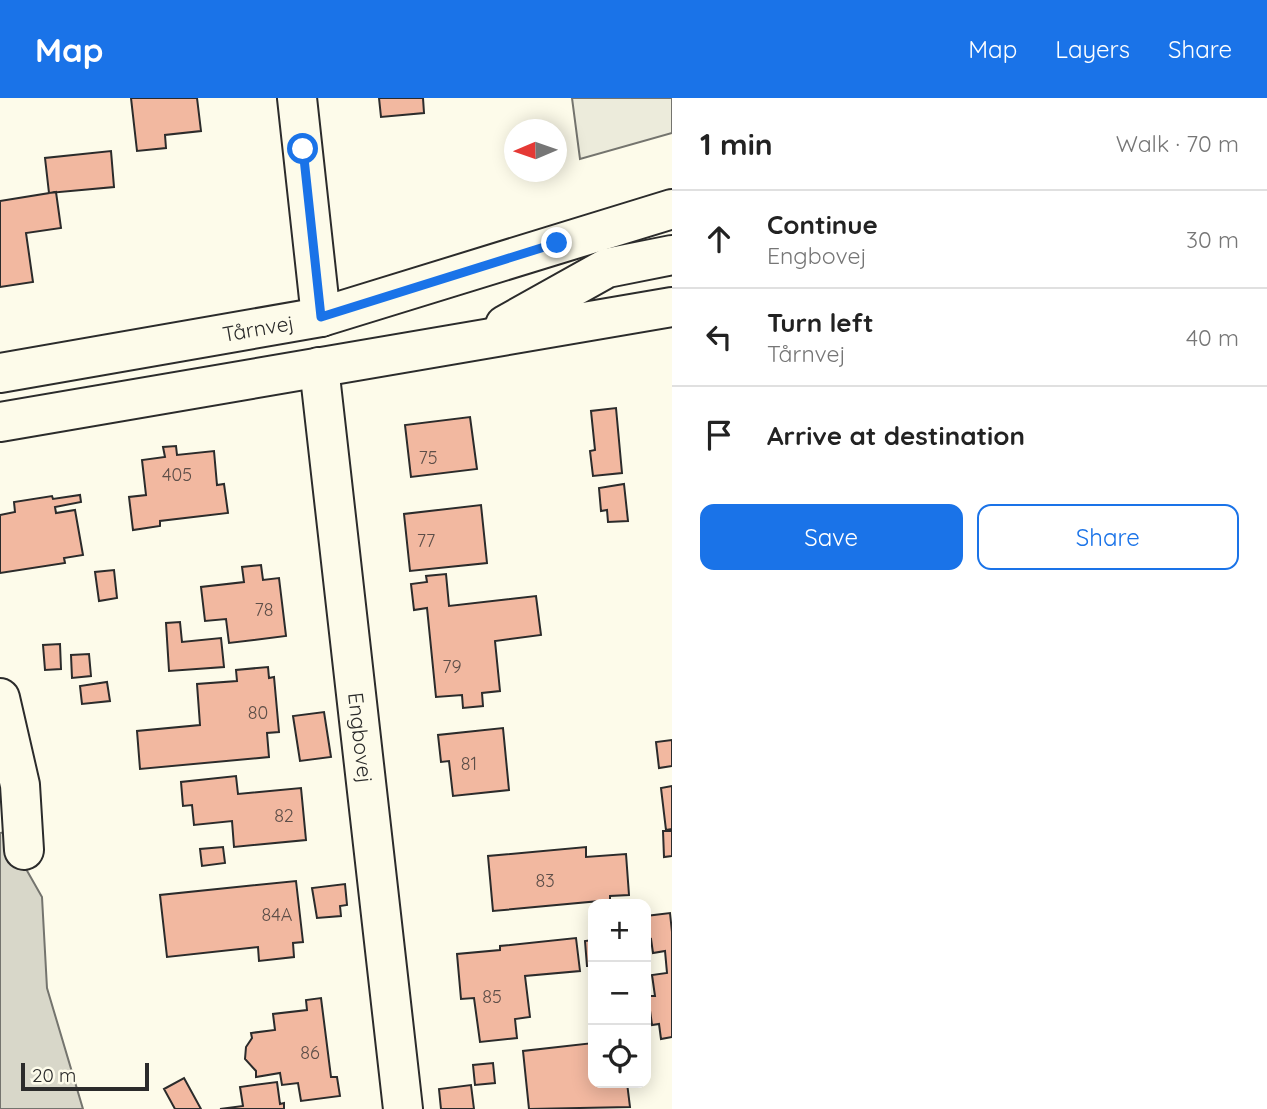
<!DOCTYPE html>
<meta charset="utf-8">
<style>
:root{--surface:#fff;--page:#f2f2f2;--text:#222;--muted:#767676;--line:#e0e0e0;--accent:#1a73e8}
body{margin:0;font-family:Quicksand,sans-serif;background:var(--page);color:var(--text)}
.controls{position:absolute;right:21px;bottom:21px;display:grid;overflow:hidden;border-radius:14px;box-shadow:0 4px 18px #0003}
.controls button{width:63px;height:63px;display:grid;place-items:center;padding:0;border:0;border-bottom:2px solid var(--line);background:var(--surface);color:var(--text);font:35px sans-serif}
.compass{position:absolute;left:504px;top:21px;width:63px;height:63px;border-radius:50%;background:var(--surface);box-shadow:0 4px 18px #0003;rotate:268deg}
.scale{position:absolute;left:21px;bottom:18px;width:128px;box-sizing:border-box;padding-left:7px;border:4px solid #2b2b2b;border-top:0;font-size:19px;line-height:24px;white-space:nowrap;color:#2b2b2b;-webkit-text-stroke:5px #fdfbea;paint-order:stroke}
.stop{position:absolute;width:21px;height:21px;margin:-16px;border:5px solid #1a73e8;border-radius:50%;background:#fff}
.stop.end{background:#1a73e8;border-color:#fff;box-shadow:0 2px 7px #0008}
.list{margin:0;padding:0;list-style:none}
h2{display:flex;justify-content:space-between;align-items:center;height:91px;margin:0;padding:0 28px;font-size:30px}
h2 small{font-size:23px;font-weight:400;color:var(--muted)}
.list li{display:grid;grid-template-columns:46px 1fr auto;gap:21px;align-items:center;box-sizing:border-box;height:98px;padding:0 28px;border-top:2px solid var(--line)}
.list b{display:block;font-size:26px;white-space:nowrap}
.list p{margin:0;font-size:23px;white-space:nowrap;color:var(--muted)}
.list em{font-size:23px;font-style:normal;color:var(--muted)}
.actions{display:flex;gap:14px;padding:21px 28px}
.actions a{flex:1;padding:16px 0;border:2px solid var(--accent);border-radius:14px;text-align:center;font-size:24px;color:var(--accent)}
.actions .main{background:var(--accent);color:#fff}
.icon{flex:none;width:38px;height:38px;fill:none;stroke:currentColor;stroke-width:2;stroke-linecap:round;stroke-linejoin:round}
.map{position:relative;flex:none;width:672px;height:1011px;overflow:hidden}
header{display:flex;align-items:center;gap:42px;box-sizing:border-box;height:98px;padding:0 35px;background:var(--accent);color:#fff}
header strong{font-size:33px}
nav{display:flex;gap:38px;margin-inline-start:auto;font-size:24px}
main{display:flex}
aside{flex:1;background:var(--surface)}
.map>svg:first-child{display:block}
.green{fill:#ecebdb;stroke:#74746e;stroke-width:2}
.water{fill:#d8d7c9;stroke:#74746e;stroke-width:2}
.building{fill:#f2b8a0;stroke:#2b2b2b;stroke-width:2}
.lines{fill:none;stroke-linecap:round;stroke-linejoin:round}
.minor-casing{stroke:#2b2b2b;stroke-width:42}
.minor{stroke:#fdfbea;stroke-width:38}
.route{stroke:#1a73e8;stroke-width:9}
.labels{text-anchor:middle;dominant-baseline:central;stroke-width:5;stroke-linejoin:round;paint-order:stroke}
.number-label{font-size:18px;fill:#5d4e48}
.street-label{font-size:21px;fill:#2b2b2b;stroke:#fdfbea}
</style>
<header>
<strong>Map</strong>
<nav><a>Map</a><a>Layers</a><a>Share</a></nav>
</header>
<main>
<div class="map">
<svg width="672" height="1011" viewBox="0 0 672 1011">
<rect width="100%" height="100%" fill="#fdfbea"/>
<path class="green" d="M 572,0 L 672,0 L 672,35 L 580,61 Z"/>
<path class="water" d="M 5,734 L 42,799 L 47,890 L 83,1011 L 0,1011 L 0,735 Z"/>
<path class="building" d="M 131,0 L 197,0 L 201,33 L 165,37 L 166,50 L 137,53 Z
M 379,0 L 423,0 L 424,15 L 381,19 Z
M 111,53 L 114,89 L 49,95 L 45,60 Z
M 56,94 L 61,130 L 26,135 L 33,184 L 0,189 L 0,103 Z
M 616,310 L 622,375 L 593,378 L 590,353 L 595,352 L 591,313 Z
M 470,319 L 477,371 L 411,379 L 405,327 Z
M 176,348 L 177,357 L 214,353 L 217,387 L 224,386 L 228,415 L 160,423 L 160,428 L 133,432 L 129,399 L 146,397 L 142,362 L 165,359 L 163,349 Z
M 624,386 L 628,423 L 608,424 L 607,412 L 601,413 L 599,390 Z
M 80,397 L 81,404 L 55,409 L 56,415 L 75,412 L 83,457 L 64,460 L 65,465 L 0,475 L 0,417 L 15,414 L 14,404 L 52,398 L 53,401 Z
M 481,407 L 487,465 L 410,473 L 404,416 Z
M 261,467 L 263,482 L 279,480 L 286,538 L 229,545 L 226,521 L 205,523 L 201,489 L 244,484 L 242,469 Z
M 114,472 L 117,500 L 99,503 L 95,474 Z
M 446,476 L 449,508 L 536,498 L 541,537 L 495,543 L 500,593 L 482,595 L 483,608 L 463,610 L 462,597 L 436,599 L 427,510 L 414,512 L 411,486 L 427,484 L 426,478 Z
M 180,524 L 182,544 L 221,540 L 224,569 L 169,573 L 166,525 Z
M 60,546 L 61,571 L 45,572 L 43,547 Z
M 89,556 L 91,578 L 72,580 L 71,557 Z
M 268,569 L 269,580 L 274,579 L 279,634 L 267,635 L 269,659 L 140,671 L 137,633 L 200,627 L 197,586 L 237,583 L 236,572 Z
M 107,584 L 110,603 L 82,606 L 80,588 Z
M 324,614 L 331,659 L 300,663 L 293,618 Z
M 503,630 L 509,692 L 453,698 L 449,663 L 441,664 L 438,637 Z
M 672,642 L 672,668 L 659,670 L 656,644 Z
M 236,678 L 238,696 L 301,690 L 306,742 L 234,749 L 232,723 L 194,727 L 192,707 L 183,708 L 181,684 Z
M 672,688 L 672,731 L 666,732 L 661,690 Z
M 663,733 L 672,733 L 672,758 L 664,759 Z
M 223,749 L 225,765 L 202,768 L 200,751 Z
M 586,749 L 586,759 L 626,756 L 629,797 L 610,798 L 610,802 L 493,813 L 488,758 Z
M 296,783 L 303,844 L 293,845 L 294,859 L 259,863 L 258,849 L 167,859 L 160,797 Z
M 345,786 L 347,807 L 340,808 L 341,818 L 317,820 L 312,790 Z
M 670,815 L 672,834 L 672,939 L 661,941 L 659,926 L 652,927 L 648,898 L 655,898 L 652,877 L 667,875 L 665,853 L 653,855 L 651,841 L 646,842 L 646,818 Z
M 576,840 L 580,873 L 525,878 L 530,919 L 515,921 L 517,940 L 480,944 L 474,900 L 461,901 L 457,856 L 500,852 L 500,848 Z
M 593,842 L 593,868 L 587,868 L 585,843 Z
M 321,900 L 331,979 L 337,979 L 340,998 L 301,1003 L 298,985 L 282,987 L 280,975 L 256,979 L 256,973 L 245,961 L 246,949 L 252,940 L 251,935 L 275,932 L 273,916 L 307,912 L 306,902 Z
M 593,945 L 593,985 L 627,985 L 630,1009 L 529,1011 L 523,953 Z
M 493,965 L 495,985 L 475,987 L 473,967 Z
M 184,980 L 201,1011 L 175,1011 L 164,991 Z
M 277,984 L 280,1006 L 284,1005 L 284,1011 L 220,1011 L 243,1008 L 240,989 Z
M 471,987 L 474,1011 L 441,1011 L 439,991 Z"/>
<g class="lines">
<defs>
<g id="minor">
<path d="M 297,0 L 321,219"/>
<path d="M 505,227 L 607,170 L 672,157"/>
<path id="s1" d="M 319,269 L 403,1011"/>
<path id="s2" d="M 0,275 L 321,219 L 672,111"/>
<path d="M 0,324 L 672,209"/>
<path d="M 0,600 L 20,687 L 24,752"/>
</g>
</defs>
<use href="#minor" class="minor-casing"/>
<use href="#minor" class="minor"/>
</g>
<g class="lines">
<path class="route" d="M 303,51 L 321,219 L 557,145"/>
</g>
<g class="labels">
<g class="number-label">
<text x="428" y="359">75</text>
<text x="177" y="376">405</text>
<text x="426" y="442">77</text>
<text x="264" y="511">78</text>
<text x="452" y="568">79</text>
<text x="258" y="614">80</text>
<text x="469" y="665">81</text>
<text x="284" y="717">82</text>
<text x="545" y="782">83</text>
<text x="277" y="816">84A</text>
<text x="492" y="898">85</text>
<text x="310" y="954">86</text>
</g>
<g class="street-label">
<text stroke="none"><textPath href="#s2" startOffset="262">Tårnvej</textPath></text>
<text stroke="none"><textPath href="#s1" startOffset="373">Engbovej</textPath></text>
</g>
</g>
</svg>
<div class="controls">
<button>+</button>
<button>−</button>
<button><svg class="icon" aria-label="locate" viewBox="0 0 24 24"><circle cx="12" cy="12" r="6"/><path d="M12 2v4M12 18v4M2 12h4M18 12h4"/></svg></button>
</div>
<svg class="compass" viewBox="-18 -18 36 36"><path d="M0-13l5 13h-10z" fill="#e53935"/><path d="M0 13l5-13h-10z" fill="#767676"/></svg>
<div class="scale">20 m</div>
<div class="stop" style="left:303px;top:51px"></div>
<div class="stop end" style="left:557px;top:145px"></div>
</div>
<aside>
<h2>1 min<small>Walk · 70 m</small></h2>
<ul class="list">
<li><svg class="icon" aria-label="ahead" viewBox="0 0 24 24"><path d="M12 20V5M6 11l6-6 6 6"/></svg><div><b>Continue</b><p>Engbovej</p></div><em>30 m</em></li>
<li><svg class="icon" aria-label="left" viewBox="0 0 24 24"><path d="M17 20v-9H6M10 6l-5 5 5 5"/></svg><div><b>Turn left</b><p>Tårnvej</p></div><em>40 m</em></li>
<li><svg class="icon" aria-label="arrive" viewBox="0 0 24 24"><path d="M6 21V4h12l-3 4 3 4H6"/></svg><div><b>Arrive at destination</b></div></li>
</ul>
<div class="actions"><a class="main">Save</a><a>Share</a></div>
</aside>
</main>
